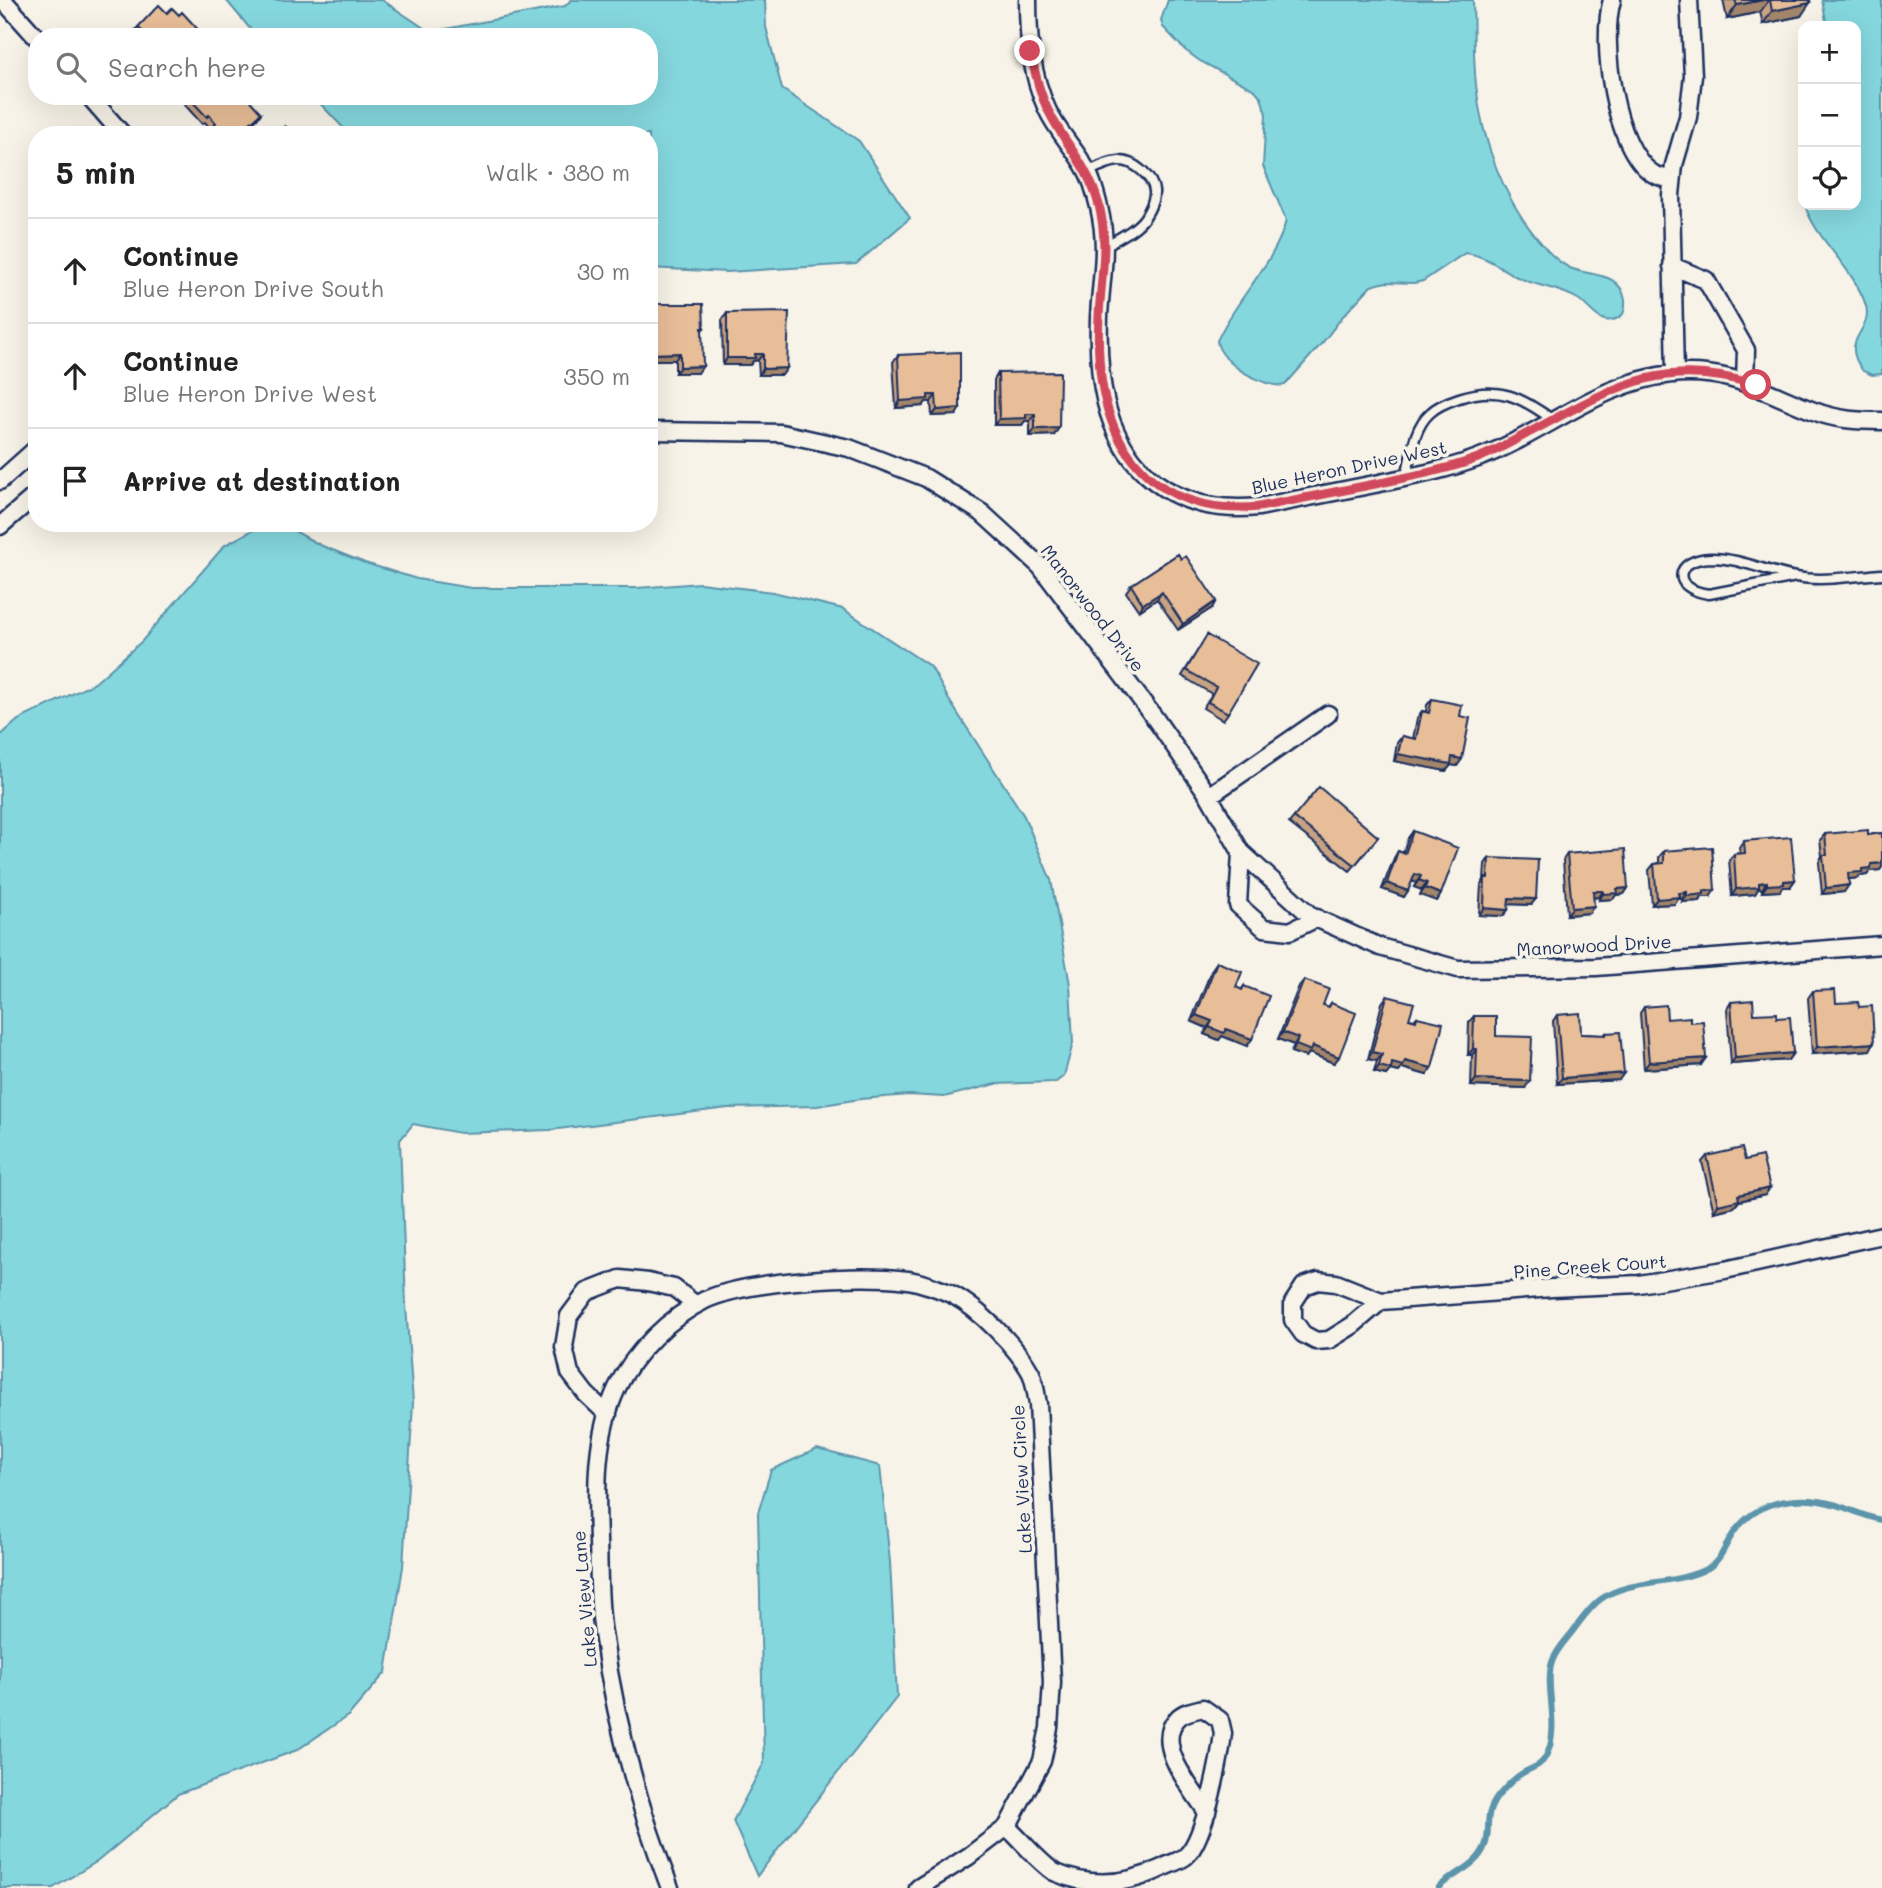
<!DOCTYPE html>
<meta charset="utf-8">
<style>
:root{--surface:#fff;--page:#f6f6f6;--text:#222;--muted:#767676;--line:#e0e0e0}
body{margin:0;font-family:Mali,sans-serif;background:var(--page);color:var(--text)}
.controls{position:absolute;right:21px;top:21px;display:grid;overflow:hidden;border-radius:14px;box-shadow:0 7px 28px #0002}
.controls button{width:63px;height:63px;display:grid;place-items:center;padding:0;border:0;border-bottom:2px solid var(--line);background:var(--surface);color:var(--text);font:35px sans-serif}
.stop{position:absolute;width:21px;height:21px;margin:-16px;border:5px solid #d1495b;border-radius:50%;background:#fff}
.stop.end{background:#d1495b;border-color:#fff;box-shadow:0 2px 7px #0008}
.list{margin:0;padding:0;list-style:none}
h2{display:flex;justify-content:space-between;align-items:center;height:91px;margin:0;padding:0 28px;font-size:30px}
h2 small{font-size:23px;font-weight:400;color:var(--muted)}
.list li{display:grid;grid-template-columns:46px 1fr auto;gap:21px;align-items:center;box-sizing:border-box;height:105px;padding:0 28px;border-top:2px solid var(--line)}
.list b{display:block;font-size:26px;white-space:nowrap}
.list p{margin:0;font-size:23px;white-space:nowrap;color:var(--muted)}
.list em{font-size:23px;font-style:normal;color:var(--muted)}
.icon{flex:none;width:38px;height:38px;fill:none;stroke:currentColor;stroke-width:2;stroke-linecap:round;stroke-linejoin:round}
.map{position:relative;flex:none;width:1882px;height:1888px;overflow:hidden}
.search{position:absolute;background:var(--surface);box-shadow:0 7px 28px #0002;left:28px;top:28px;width:630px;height:77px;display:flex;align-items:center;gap:18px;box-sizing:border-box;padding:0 24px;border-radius:28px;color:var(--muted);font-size:26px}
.panel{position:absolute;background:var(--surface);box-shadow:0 7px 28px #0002;left:28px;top:126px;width:630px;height:406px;border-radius:28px}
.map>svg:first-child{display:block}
.water{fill:#85d7de;stroke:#5b94ab;stroke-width:2}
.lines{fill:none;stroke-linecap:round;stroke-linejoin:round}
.stream{stroke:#5b94ab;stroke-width:6}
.lane-casing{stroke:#1b2f5e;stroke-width:13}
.street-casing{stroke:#1b2f5e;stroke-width:21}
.lane{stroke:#f7f3e8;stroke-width:8}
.street{stroke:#f7f3e8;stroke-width:16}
.wall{fill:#c8a383;stroke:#1b2f5e;stroke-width:2}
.shaded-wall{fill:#a2856a;stroke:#1b2f5e;stroke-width:2}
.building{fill:#e8be98;stroke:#1b2f5e;stroke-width:2}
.route{stroke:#d1495b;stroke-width:9}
.labels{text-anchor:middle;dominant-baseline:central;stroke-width:7;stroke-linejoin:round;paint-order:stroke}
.street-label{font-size:18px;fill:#1b2f5e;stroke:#f7f3e8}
</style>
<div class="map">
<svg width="1882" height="1888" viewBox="0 0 1882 1888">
<rect width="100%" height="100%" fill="#f7f3e8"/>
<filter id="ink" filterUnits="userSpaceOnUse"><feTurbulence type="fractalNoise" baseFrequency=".0143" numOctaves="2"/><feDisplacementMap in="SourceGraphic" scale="14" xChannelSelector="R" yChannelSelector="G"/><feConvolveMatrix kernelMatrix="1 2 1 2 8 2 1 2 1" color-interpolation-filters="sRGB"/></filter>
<g filter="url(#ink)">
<path class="water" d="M 226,0 L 382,0 L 430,32 L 565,6 L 571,0 L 765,0 L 766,27 L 782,89 L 859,141 L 910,218 L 856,264 L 727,272 L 649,268 L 649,135 L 350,135 L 313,96 L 649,96 L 649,37 L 257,37 Z
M 1168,0 L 1473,0 C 1474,28 1473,57 1476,85 C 1482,142 1504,201 1542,244 C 1549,253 1560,263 1570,268 C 1591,277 1620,271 1625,300 C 1625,305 1626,311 1622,315 C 1617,320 1608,322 1602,319 C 1593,315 1586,304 1578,299 C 1558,287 1533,286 1513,275 C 1498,266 1484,255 1465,253 L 1423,281 L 1414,283 L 1386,282 L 1371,286 L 1343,316 L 1323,342 L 1285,385 C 1264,389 1219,362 1217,341 C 1234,301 1277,261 1286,220 L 1263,166 L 1266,114 L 1261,97 L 1255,90 L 1200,61 L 1185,50 L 1163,27 L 1161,20 Z
M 1822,0 L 1882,0 L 1882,374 L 1872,375 L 1863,371 C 1838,338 1873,333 1866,306 C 1855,269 1815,239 1805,205 L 1856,205 L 1856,26 L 1827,26 Z
M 266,523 L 280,523 L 320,545 L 365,563 L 417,579 L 471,588 L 637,588 L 700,583 L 773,592 L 843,609 L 931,667 L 949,700 L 1024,816 L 1051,880 L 1070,985 L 1073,1043 L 1064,1076 L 1056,1082 L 996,1084 L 944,1097 L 909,1095 L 860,1099 L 817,1106 L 728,1108 L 550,1130 L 460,1133 L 413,1124 L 400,1140 L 406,1306 L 413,1403 L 403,1567 L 386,1672 L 349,1715 L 297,1750 L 178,1794 L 98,1861 L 53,1888 L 0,1888 L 0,736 L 18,720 L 95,683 L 142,641 L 225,545 Z
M 817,1449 L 880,1466 L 890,1562 L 897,1697 L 757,1876 L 733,1821 L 764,1763 L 758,1513 L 771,1470 Z"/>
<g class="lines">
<path class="stream" d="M 1438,1888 C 1453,1873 1476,1868 1485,1846 C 1492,1827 1482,1818 1498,1796 C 1504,1789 1513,1779 1521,1774 C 1530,1768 1541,1767 1546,1756 C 1561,1729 1544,1687 1552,1662 C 1556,1650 1566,1640 1573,1631 C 1581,1620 1590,1607 1601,1599 C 1631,1578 1675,1586 1708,1568 C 1723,1560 1727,1538 1739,1526 C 1764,1498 1802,1495 1837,1505 C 1852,1510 1866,1517 1882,1520"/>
<defs>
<path id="lane" d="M 1088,172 C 1098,167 1107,162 1119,161 C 1133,160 1153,177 1154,191 C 1155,200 1150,209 1145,217 C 1136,230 1118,238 1105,246
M 1406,477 C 1411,457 1413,428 1430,413 C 1437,406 1450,401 1459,398 C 1499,385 1521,397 1553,420
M 1796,577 L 1709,594 C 1670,589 1674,559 1711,558 C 1740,558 1767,572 1796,577 C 1823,582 1854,576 1882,574"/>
<path id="street" d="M 3,0 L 37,38
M 1028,0 C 1028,37 1031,74 1047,109 C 1057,132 1076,149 1087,171 C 1093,182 1096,195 1099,207 C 1109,250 1101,275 1099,317 C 1097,374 1103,434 1146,474 C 1178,504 1218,511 1259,507 C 1299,499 1339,491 1380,483 C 1413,476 1446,470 1478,458 C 1544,434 1599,382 1672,374 C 1729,368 1764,392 1814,411 C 1836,420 1859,421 1882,421
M 1612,0 C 1600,41 1614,148 1652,173 C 1658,177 1665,178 1672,180
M 89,96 L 123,135
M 1672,266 L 1706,280 L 1746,350 L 1745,382
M 1675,374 L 1671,195 L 1674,165 L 1688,117 L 1693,76 L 1689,0
M 649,431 L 781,433 L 849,448 L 926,478 L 982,513 L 1040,566 L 1154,717 L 1209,796 L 1241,852 L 1311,916 L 1380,947 L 1458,969 L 1596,967 L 1882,945
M 0,481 L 37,448
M 0,526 L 37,494
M 1209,796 L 1328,714
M 1241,852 L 1238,905 L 1264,928 L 1290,931 L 1317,918
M 1381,1301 L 1353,1325 L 1329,1340 L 1316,1341 L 1303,1334 L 1293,1320 L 1293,1303 L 1304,1286 L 1318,1281 L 1336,1283 L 1381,1301 L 1552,1288 L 1639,1284 L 1725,1270 L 1882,1235
M 608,1415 L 586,1394 L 570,1373 L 564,1347 L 569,1316 L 587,1292 L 620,1279 L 648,1282 L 674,1288 L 696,1305
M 1007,1827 C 1022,1841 1037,1860 1054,1872 C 1090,1888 1127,1885 1162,1868 C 1169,1864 1180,1861 1186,1856 C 1205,1839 1220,1759 1223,1733 L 1220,1720 L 1203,1708 C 1195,1710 1183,1712 1178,1718 C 1152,1743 1192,1789 1207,1812
M 670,1888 C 638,1805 615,1722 603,1633 C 598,1602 599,1570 598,1539 C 596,1488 595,1435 617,1388 C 633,1353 670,1317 705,1300 C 750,1280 858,1274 908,1280 C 921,1282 941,1289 953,1295 C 979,1309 1017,1347 1031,1373 C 1035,1382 1036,1394 1038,1404 L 1052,1682 L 1049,1728 L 1042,1761 L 1007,1827 L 969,1856 L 918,1888"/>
</defs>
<use href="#lane" class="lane-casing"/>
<use href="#street" class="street-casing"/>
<use href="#lane" class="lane"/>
<use href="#street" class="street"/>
</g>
<path class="wall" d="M 1723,0 L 1810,0 L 1801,16 L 1763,24 L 1760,12 L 1727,19 Z
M 167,13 L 204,37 L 137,37 L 133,33 L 138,27 Z
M 189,98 L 261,113 L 257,119 L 239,135 L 204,135 L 210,128 L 205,122 L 202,124 L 185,105 Z
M 656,304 L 704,328 L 702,330 L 698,373 L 675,373 L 675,360 Z
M 727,313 L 787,368 L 782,375 L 759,375 L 758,360 L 753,361 L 750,365 L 723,365 L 722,320 Z
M 898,355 L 956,415 L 932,416 L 931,402 L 926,402 L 923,406 L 896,408 L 893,362 Z
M 998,373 L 1054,435 L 1030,436 L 1030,421 L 1025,421 L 1022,425 L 994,425 L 994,380 Z
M 1178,554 L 1212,608 L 1178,630 L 1157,599 L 1139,611 L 1126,592 L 1131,585 Z
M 1207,635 L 1228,713 L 1223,720 L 1203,708 L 1212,694 L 1182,676 Z
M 1432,699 L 1460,716 L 1462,759 L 1457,766 L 1451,765 L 1446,771 L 1394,761 L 1397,743 L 1402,736 L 1413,739 L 1417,718 L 1422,711 L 1426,712 L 1427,705 Z
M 1294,817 L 1378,837 L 1350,871 L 1289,823 Z
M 1413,831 L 1441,894 L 1437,901 L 1420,895 L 1422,890 L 1414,887 L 1416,883 L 1412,881 L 1404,897 L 1382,889 L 1394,858 L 1398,851 L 1403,853 L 1408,838 Z
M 1882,833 L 1882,867 L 1880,870 L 1870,871 L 1867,875 L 1859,876 L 1858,878 L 1848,879 L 1844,892 L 1822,894 L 1819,862 L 1822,856 L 1820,840 L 1825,834 L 1868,835 Z
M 1744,841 L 1795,880 L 1790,887 L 1782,887 L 1780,891 L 1762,892 L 1762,889 L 1758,889 L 1755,894 L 1732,896 L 1729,860 L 1734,854 L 1740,853 L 1739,848 Z
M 1664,851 L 1710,897 L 1702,897 L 1700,901 L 1682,902 L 1682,899 L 1678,899 L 1675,904 L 1652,905 L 1649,870 L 1654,864 L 1659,863 L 1659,857 Z
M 1567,854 L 1628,888 L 1624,894 L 1616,895 L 1613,899 L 1599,900 L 1599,897 L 1593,898 L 1589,913 L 1567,915 L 1563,860 Z
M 1489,858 L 1531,905 L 1508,904 L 1503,916 L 1479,915 L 1481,885 L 1484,880 L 1485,864 Z
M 1217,962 L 1236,987 L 1241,990 L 1244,986 L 1247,1046 L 1222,1036 L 1219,1040 L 1204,1034 L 1207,1028 L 1191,1021 L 1212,969 Z
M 1304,980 L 1323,1005 L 1328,1007 L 1331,1003 L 1339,1057 L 1334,1063 L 1309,1053 L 1306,1057 L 1291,1052 L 1294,1045 L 1278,1039 L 1299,986 Z
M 1813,991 L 1836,1003 L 1859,1007 L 1870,1050 L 1812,1054 L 1808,998 Z
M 1387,996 L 1409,1019 L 1414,1020 L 1417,1017 L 1432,1068 L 1427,1075 L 1402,1068 L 1399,1072 L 1390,1070 L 1386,1075 L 1374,1072 L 1377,1061 L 1368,1059 L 1382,1003 Z
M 1731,1002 L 1754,1014 L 1777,1018 L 1793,1053 L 1788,1060 L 1731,1064 L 1727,1009 Z
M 1644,1007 L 1667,1019 L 1690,1022 L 1701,1065 L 1644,1069 L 1640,1013 Z
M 1557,1015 L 1581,1034 L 1604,1035 L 1606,1033 L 1619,1080 L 1557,1084 L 1553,1021 Z
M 1474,1016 L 1496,1036 L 1525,1088 L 1471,1086 L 1472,1055 L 1468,1055 L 1469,1022 Z
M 1707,1156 L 1745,1160 L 1765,1195 L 1739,1201 L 1734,1207 L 1714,1212 L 1702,1162 Z"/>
<path class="shaded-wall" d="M 1763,0 L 1769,0 L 1760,12 L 1727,19 L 1737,5 Z
M 1810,3 L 1801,16 L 1763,24 L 1772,11 Z
M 261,113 L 257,119 L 239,135 L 237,135 Z
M 680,353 L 675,360 L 649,360 L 649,354 Z
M 755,354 L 763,354 L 758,360 L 753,361 L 750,365 L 723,365 L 727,358 Z
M 703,366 L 698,373 L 675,373 L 680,367 Z
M 787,368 L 782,375 L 759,375 L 763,369 Z
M 928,395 L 936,395 L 931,402 L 926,402 L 923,406 L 896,408 L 900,401 Z
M 960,408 L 956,415 L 932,416 L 937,410 Z
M 1026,414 L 1035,414 L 1030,421 L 1025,421 L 1022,425 L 994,425 L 999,419 Z
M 1059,428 L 1054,435 L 1030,436 L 1035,429 Z
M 1162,592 L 1157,599 L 1139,611 L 1143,604 Z
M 1216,601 L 1212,608 L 1178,630 L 1183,624 Z
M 1398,754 L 1452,757 L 1462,759 L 1457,766 L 1451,765 L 1446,771 L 1394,761 Z
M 1882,863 L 1882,867 L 1880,870 L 1870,871 L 1867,875 L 1859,876 L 1858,878 L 1843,880 L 1848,873 L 1871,864 Z
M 1415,874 L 1421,876 L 1416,883 L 1410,880 Z
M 1419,880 L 1427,883 L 1422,890 L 1414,887 Z
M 1795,880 L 1790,887 L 1782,887 L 1780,891 L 1762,892 L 1767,885 L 1784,881 Z
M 1767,882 L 1762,889 L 1758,889 L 1755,894 L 1732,896 L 1736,889 L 1759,883 Z
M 1387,883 L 1408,891 L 1404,897 L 1382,889 Z
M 1849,885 L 1844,892 L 1822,894 L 1826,888 Z
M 1425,888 L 1441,894 L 1437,901 L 1420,895 Z
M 1628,888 L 1624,894 L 1616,895 L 1613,899 L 1599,900 L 1603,894 L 1617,889 Z
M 1715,890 L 1710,897 L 1702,897 L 1700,901 L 1682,902 L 1687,896 L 1704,891 Z
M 1593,891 L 1603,891 L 1599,897 L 1588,898 Z
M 1687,892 L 1682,899 L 1678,899 L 1675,904 L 1652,905 L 1657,899 L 1679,893 Z
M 1509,898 L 1536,899 L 1531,905 L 1504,904 Z
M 1594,906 L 1589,913 L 1567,915 L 1572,908 Z
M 1484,908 L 1508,910 L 1503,916 L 1479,915 Z
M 1196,1015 L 1212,1021 L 1207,1028 L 1191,1021 Z
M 1209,1027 L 1226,1029 L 1252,1039 L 1247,1046 L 1222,1036 L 1219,1040 L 1204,1034 Z
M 1283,1032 L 1298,1038 L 1294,1045 L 1278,1039 Z
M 1874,1043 L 1870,1050 L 1812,1054 L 1817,1047 Z
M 1296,1045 L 1313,1046 L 1339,1057 L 1334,1063 L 1309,1053 L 1306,1057 L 1291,1052 Z
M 1473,1049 L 1477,1049 L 1472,1055 L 1468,1055 Z
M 1372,1052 L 1382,1054 L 1377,1061 L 1368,1059 Z
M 1793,1053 L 1788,1060 L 1731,1064 L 1735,1058 Z
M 1706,1058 L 1701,1065 L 1644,1069 L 1649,1062 Z
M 1405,1061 L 1432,1068 L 1427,1075 L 1402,1068 L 1399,1072 L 1390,1070 L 1386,1075 L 1374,1072 L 1379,1066 Z
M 1624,1073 L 1619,1080 L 1557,1084 L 1562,1078 Z
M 1476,1079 L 1530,1081 L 1525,1088 L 1471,1086 Z
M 1770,1188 L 1765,1195 L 1739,1201 L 1734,1207 L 1714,1212 L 1718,1205 L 1738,1195 Z"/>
<path class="building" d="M 1735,0 L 1763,0 L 1737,5 Z
M 1770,0 L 1810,0 L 1810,3 L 1772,11 Z
M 159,5 L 167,13 L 172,8 L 179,15 L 182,12 L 204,36 L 203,37 L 148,37 L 138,27 Z
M 191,96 L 246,96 L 261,113 L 237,135 L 207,135 L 205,133 L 216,123 L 209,115 L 207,117 L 189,98 Z
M 285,126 L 294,135 L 275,135 Z
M 649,296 L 656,296 L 656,304 L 703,304 L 704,328 L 702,328 L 703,366 L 680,367 L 680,353 L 649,354 Z
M 789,312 L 787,368 L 763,369 L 763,354 L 755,354 L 755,358 L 727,358 L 727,313 Z
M 960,352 L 960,408 L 937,410 L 936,395 L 928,395 L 928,399 L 900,401 L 898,355 Z
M 1060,372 L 1059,428 L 1035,429 L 1035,414 L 1026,414 L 1026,418 L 999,419 L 998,373 Z
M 1178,554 L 1181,559 L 1186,556 L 1216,601 L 1183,624 L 1162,592 L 1143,604 L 1131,585 Z
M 1207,635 L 1257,664 L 1228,713 L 1208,702 L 1216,687 L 1186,670 Z
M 1432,699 L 1462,705 L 1460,716 L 1470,718 L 1462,759 L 1452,757 L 1451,764 L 1398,754 L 1402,736 L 1416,739 L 1422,711 L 1429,713 Z
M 1319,787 L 1378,837 L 1355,865 L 1294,817 Z
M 1868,830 L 1868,835 L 1882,833 L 1882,863 L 1871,864 L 1871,868 L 1862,869 L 1862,872 L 1848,873 L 1849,885 L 1826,888 L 1823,855 L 1827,855 L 1825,834 Z
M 1413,831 L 1458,848 L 1441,894 L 1425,888 L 1427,883 L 1419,880 L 1421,876 L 1415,874 L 1408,891 L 1387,883 L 1398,851 L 1405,854 Z
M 1791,837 L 1795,880 L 1784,881 L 1784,884 L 1767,885 L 1767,882 L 1759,883 L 1759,887 L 1736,889 L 1734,854 L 1745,853 L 1744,841 Z
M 1712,847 L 1715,890 L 1704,891 L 1704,894 L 1687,896 L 1687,892 L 1679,893 L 1680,897 L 1657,899 L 1654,864 L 1664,863 L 1664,851 Z
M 1625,849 L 1628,888 L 1617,889 L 1618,893 L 1603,894 L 1603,891 L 1593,891 L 1594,906 L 1572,908 L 1567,854 Z
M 1489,858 L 1538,860 L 1536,899 L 1509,898 L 1508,910 L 1484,908 L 1485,878 L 1488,878 Z
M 1217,962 L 1242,972 L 1236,987 L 1242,990 L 1244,986 L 1269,996 L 1252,1039 L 1226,1029 L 1224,1033 L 1209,1027 L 1212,1021 L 1196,1015 Z
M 1304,980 L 1329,989 L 1323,1005 L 1329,1007 L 1331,1003 L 1356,1013 L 1339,1057 L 1313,1046 L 1311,1051 L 1296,1045 L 1298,1038 L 1283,1032 Z
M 1835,990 L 1836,1003 L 1858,1002 L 1859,1007 L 1872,1006 L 1874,1043 L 1817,1047 L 1813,991 Z
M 1387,996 L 1414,1003 L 1409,1019 L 1416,1021 L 1417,1017 L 1443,1023 L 1432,1068 L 1405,1061 L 1403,1066 L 1392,1063 L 1391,1069 L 1379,1066 L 1382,1054 L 1372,1052 Z
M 1753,1000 L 1754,1014 L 1777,1013 L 1777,1018 L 1790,1017 L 1793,1053 L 1735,1058 L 1731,1002 Z
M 1666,1005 L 1667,1019 L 1690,1017 L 1690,1022 L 1703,1021 L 1706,1058 L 1649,1062 L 1644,1007 Z
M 1580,1013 L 1581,1034 L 1606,1035 L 1606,1033 L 1620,1032 L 1624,1073 L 1562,1078 L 1557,1015 Z
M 1474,1016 L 1496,1016 L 1496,1036 L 1532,1037 L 1530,1081 L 1476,1079 L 1477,1049 L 1473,1049 Z
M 1742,1148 L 1745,1160 L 1762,1156 L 1770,1188 L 1738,1195 L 1739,1200 L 1718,1205 L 1707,1156 Z"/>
</g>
<g class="lines" filter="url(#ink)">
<path class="route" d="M 1030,51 C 1035,71 1039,93 1049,112 C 1066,146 1088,165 1099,205 C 1109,245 1101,276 1099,316 C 1096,372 1103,434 1146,474 C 1178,504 1218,511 1259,507 C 1300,499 1340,491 1380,483 C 1413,476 1446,470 1478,458 C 1496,451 1513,441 1530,432 C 1611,389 1662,355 1756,385"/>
</g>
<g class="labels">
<g class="street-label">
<text transform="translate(1349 467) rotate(-12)">Blue Heron Drive West</text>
<text transform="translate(1093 608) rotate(52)">Manorwood Drive</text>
<text transform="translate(1594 945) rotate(-3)">Manorwood Drive</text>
<text transform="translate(1590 1266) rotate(-4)">Pine Creek Court</text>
<text transform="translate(1021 1479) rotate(-93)">Lake View Circle</text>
<text transform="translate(584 1599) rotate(-95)">Lake View Lane</text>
</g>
</g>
</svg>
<div class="controls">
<button>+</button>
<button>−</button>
<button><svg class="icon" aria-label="locate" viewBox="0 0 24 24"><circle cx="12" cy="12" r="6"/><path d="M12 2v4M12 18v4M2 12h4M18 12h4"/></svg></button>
</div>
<div class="stop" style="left:1756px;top:385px"></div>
<div class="stop end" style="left:1030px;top:51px"></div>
<div class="search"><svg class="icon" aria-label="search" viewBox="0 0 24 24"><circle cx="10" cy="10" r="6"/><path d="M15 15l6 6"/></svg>Search here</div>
<section class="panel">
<h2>5 min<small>Walk · 380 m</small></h2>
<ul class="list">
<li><svg class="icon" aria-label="ahead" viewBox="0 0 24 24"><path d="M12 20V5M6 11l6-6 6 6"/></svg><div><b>Continue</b><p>Blue Heron Drive South</p></div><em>30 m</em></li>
<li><svg class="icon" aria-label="ahead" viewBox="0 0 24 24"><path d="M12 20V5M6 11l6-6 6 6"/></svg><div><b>Continue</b><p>Blue Heron Drive West</p></div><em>350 m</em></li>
<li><svg class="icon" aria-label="arrive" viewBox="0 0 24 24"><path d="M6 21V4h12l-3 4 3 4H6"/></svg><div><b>Arrive at destination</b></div></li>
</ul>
</section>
</div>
